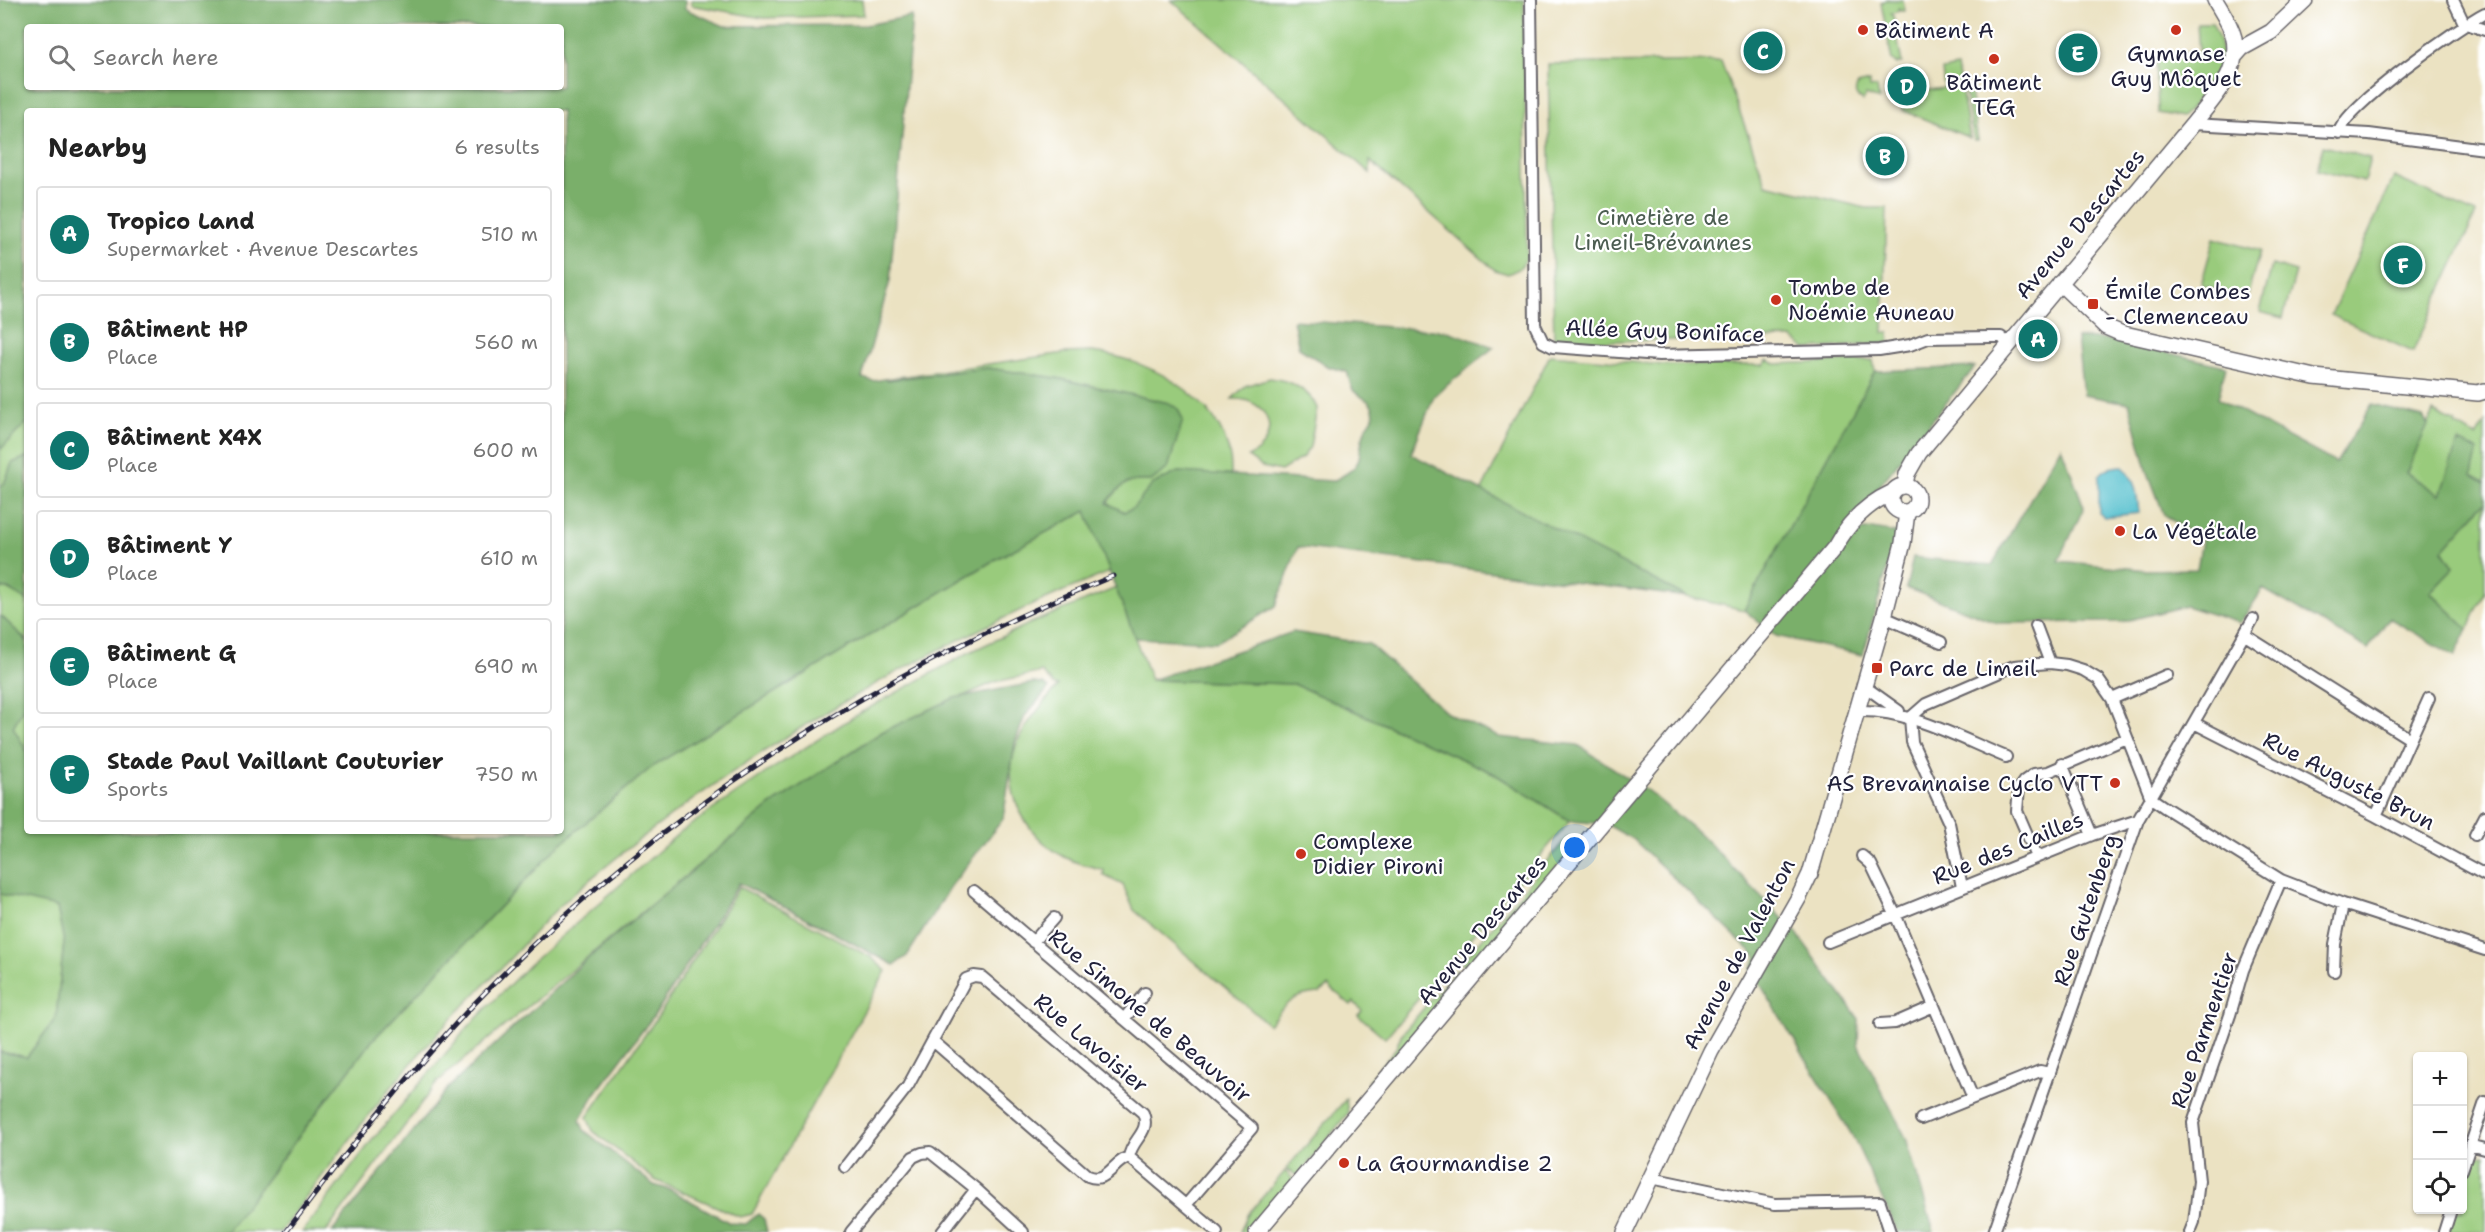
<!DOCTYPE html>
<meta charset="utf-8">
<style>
:root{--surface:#fff;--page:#f6f6f6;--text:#222;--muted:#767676;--line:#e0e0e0;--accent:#0f766e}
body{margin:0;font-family:"Shantell Sans",sans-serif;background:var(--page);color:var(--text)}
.controls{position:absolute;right:18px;bottom:18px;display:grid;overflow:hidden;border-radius:6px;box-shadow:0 2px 4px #0004}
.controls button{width:54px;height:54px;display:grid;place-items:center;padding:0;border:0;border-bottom:2px solid var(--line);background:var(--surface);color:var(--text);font:30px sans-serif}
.you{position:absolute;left:1575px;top:848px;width:21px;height:21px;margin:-15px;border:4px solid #fff;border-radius:50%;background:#1a73e8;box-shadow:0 0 0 9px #1a73e833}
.badge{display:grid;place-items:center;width:39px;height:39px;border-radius:50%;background:var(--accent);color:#fff;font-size:20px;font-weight:700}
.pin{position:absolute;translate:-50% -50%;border:3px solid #fff;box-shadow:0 2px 6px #0006}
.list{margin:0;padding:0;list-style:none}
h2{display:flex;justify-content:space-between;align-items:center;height:78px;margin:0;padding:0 24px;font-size:26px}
h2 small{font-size:20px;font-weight:400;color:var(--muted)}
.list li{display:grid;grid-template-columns:39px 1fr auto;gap:18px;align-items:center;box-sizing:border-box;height:96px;margin:0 12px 12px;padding:0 12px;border:2px solid var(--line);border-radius:6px}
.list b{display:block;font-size:22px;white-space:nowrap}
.list p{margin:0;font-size:20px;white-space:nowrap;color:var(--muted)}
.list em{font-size:20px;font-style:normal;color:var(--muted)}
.icon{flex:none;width:33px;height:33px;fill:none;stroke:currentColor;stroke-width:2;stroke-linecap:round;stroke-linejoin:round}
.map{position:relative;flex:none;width:2485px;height:1232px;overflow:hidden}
.search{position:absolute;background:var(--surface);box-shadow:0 2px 4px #0004;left:24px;top:24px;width:540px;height:66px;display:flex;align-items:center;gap:15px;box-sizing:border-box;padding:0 21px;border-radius:6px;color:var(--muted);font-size:22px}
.panel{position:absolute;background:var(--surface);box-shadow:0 2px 4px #0004;left:24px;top:108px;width:540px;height:726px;border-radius:6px}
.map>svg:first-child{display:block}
.green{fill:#99cb7b;stroke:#5e765b;stroke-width:1.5}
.forest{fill:#7aaf6b;stroke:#4e6853;stroke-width:1.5;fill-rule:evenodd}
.water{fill:#54c0ce;stroke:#3b7184;stroke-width:1.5}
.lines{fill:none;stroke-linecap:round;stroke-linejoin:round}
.street-casing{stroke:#68656a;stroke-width:14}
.secondary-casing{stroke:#68656a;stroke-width:18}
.street{stroke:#fff;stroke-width:10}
.secondary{stroke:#fff;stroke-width:15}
.rail-casing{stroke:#22223b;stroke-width:5}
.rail{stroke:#fff;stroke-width:3;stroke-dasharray:9;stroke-linecap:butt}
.poi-dot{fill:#c8321e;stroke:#fff;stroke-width:2}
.labels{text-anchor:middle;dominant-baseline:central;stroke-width:4.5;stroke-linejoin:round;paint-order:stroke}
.poi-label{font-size:22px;fill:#22223b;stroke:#fff;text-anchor:start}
.park-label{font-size:22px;fill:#4c5d51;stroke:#fff}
.street-label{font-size:22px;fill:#22223b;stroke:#fff}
</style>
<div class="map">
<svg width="2485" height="1232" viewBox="0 0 2485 1232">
<rect width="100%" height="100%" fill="#fff"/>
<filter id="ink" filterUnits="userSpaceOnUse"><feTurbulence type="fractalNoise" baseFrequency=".0167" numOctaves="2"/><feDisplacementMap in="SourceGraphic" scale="12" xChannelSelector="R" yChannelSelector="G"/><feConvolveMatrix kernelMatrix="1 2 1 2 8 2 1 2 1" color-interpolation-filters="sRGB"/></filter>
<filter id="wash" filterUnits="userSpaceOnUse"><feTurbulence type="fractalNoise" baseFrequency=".008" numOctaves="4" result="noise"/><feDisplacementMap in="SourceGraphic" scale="24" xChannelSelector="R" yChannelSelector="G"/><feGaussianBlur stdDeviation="1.35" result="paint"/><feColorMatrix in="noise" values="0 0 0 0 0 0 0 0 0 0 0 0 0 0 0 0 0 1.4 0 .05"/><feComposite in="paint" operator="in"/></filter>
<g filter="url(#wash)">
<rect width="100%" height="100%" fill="#ebe2c2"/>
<path class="green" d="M 691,0 L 862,0 L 864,15 L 763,18 L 691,5 Z
M 1171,0 L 1524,0 L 1527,258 L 1519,269 L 1508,274 L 1495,270 L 1370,161 L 1370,173 Z
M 1886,0 L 1903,0 L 1905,11 L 1899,11 L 1899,7 L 1897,12 L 1891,13 L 1893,16 L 1902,63 L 1897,64 L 1892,61 L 1881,3 Z
M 2197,23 L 2212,23 C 2228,55 2225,68 2201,96 C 2195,103 2189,111 2182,117 L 2158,113 L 2156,52 L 2199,53 Z
M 1721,61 L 1766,184 L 1866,208 L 1887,208 L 1883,333 L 1889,333 L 1890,343 L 1806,349 L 1792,338 L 1554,342 L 1548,64 Z
M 1957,67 L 1970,138 L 1902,110 L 1901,94 L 1944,88 L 1942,70 Z
M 1869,82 L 1870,88 L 1877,87 L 1879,100 L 1866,95 L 1863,101 C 1856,98 1853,92 1858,85 Z
M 1970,92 L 1978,140 L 1974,140 L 1965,93 Z
M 2323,146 L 2370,158 L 2364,182 L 2317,170 Z
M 2394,177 L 2476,214 L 2413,352 L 2331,315 Z
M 2214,238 L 2260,251 L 2247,297 L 2201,285 Z
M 2272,265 L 2296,272 L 2283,318 L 2260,312 Z
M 1092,352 C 1153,359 1235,405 1231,476 L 1178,472 L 1153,485 L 1133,508 L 1124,512 L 1107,503 C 1122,484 1126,479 1151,481 L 1168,468 L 1171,456 L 1169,403 L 1057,378 L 988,368 L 887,380 L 885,379 L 1065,353 Z
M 1550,355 L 1664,365 L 1764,365 L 1767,360 L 1776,364 L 1873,360 L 1875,371 L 1744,610 L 1687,597 L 1481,492 Z
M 1270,378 C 1289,380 1310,390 1317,408 L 1310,447 L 1302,458 L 1281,471 L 1262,467 L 1248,457 C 1283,440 1271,397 1232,399 L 1245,386 Z
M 2433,412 L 2456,423 L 2455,425 L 2476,437 L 2485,422 L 2485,483 L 2472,476 L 2459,442 L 2440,496 L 2406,472 Z
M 27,422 L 27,457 L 12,463 L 4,484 L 0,487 L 0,450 Z
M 2485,502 L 2485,592 L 2468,629 L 2430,592 L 2454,567 L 2443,550 Z
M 1086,511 L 1110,572 C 919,648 730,759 574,893 C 549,914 528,940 506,963 C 483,986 460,1009 438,1033 C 381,1095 331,1165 280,1232 L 226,1232 L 370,1043 L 556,848 L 653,766 L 996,559 Z
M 0,588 L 8,589 L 27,601 L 27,641 L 0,615 Z
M 1116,588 L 1151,680 L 1294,684 L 1493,773 L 1570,821 L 1385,1038 L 1358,1015 L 1362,1011 L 1354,1002 L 1351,1005 L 1328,986 L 1320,993 C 1293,994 1284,1004 1269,1025 L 1134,910 L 1123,885 L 1103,875 L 1104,870 C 1094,867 1083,865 1073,861 C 1027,842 997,789 1018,741 C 1028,720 1043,704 1058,686 L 1054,685 L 1042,672 L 995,682 L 882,732 L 771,805 L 438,1081 L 326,1232 L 302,1232 L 373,1139 L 468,1027 L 529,965 L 679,833 L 767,772 L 858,714 L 966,654 L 1031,623 Z
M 27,701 L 27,752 L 13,727 Z
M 1572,837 L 1579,842 L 1474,964 L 1466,966 L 1461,964 L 1566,839 Z
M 739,887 L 871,957 L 886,971 L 752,1214 L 740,1217 L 655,1180 L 593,1131 L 587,1117 L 661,1012 Z
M 0,894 L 57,907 L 64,942 L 56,1018 L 27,1057 L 0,1052 Z
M 1457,969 L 1461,981 L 1377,1079 L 1368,1081 L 1396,1048 L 1401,1035 Z
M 1346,1099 L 1348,1113 L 1298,1176 L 1286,1169 Z
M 2485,1155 L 2485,1232 L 2448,1232 L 2455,1210 L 2462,1210 C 2463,1190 2463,1171 2476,1156 Z
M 1285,1171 L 1294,1180 L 1250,1232 L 1240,1232 L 1247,1215 Z"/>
<path class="forest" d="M 0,0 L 685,0 L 685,9 L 724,26 L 866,25 L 912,16 L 890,281 L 862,378 L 873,381 L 885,379 L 888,380 L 988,368 L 1056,378 L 1169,403 L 1178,409 L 1183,420 L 1168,468 L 1151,481 C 1127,479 1121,484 1107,503 L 1124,512 L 1133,508 L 1153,484 L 1178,472 L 1333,481 C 1370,462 1354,460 1365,430 C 1369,421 1376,419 1373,409 C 1371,399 1358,397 1353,390 C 1349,384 1350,378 1347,372 L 1327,366 L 1299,348 L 1293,320 L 1447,331 L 1494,347 L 1434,396 L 1411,454 L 1687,597 L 1298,547 L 1276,606 L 1217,642 L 1135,638 L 1086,511 L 996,559 L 653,766 L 556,848 L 370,1043 L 226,1232 L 0,1232 L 0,1052 L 27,1057 L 56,1018 L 64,942 L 57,907 L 0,894 L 0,615 L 27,641 L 27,701 L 13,727 L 27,752 L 27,831 L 561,831 L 561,111 L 27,111 L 27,422 L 0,450 ZM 27,27 L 561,27 L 561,87 L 27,87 Z
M 2077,338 L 2112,340 L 2226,366 L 2218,399 L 2336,463 L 2372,404 L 2423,417 L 2428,425 L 2406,473 L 2440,495 L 2458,442 L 2478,450 L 2472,475 L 2485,483 L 2485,502 L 2443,550 L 2454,567 L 2430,592 L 2468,629 L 2455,656 L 2389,618 L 2368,649 L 2263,589 L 2240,623 L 2186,606 L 2121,622 L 1998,623 L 1906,588 L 1913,557 L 1992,565 L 2061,446 L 2084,507 L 2059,561 L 2147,570 L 2197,569 L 2202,540 L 2164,515 L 2147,470 L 2129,403 L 2083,395 Z
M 1975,367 L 1869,499 L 1859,531 L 1872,529 L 1897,533 L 1863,655 L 1776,636 L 1744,610 L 1875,371 Z
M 27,457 L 27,601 L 8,589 L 0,588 L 0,487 L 4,484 L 12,463 Z
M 1293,632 L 1369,644 L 1447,713 L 1499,737 L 1578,745 L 1648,791 L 1701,835 L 1796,932 L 1859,1019 L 1858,1044 L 1906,1138 L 1934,1232 L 1898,1232 L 1852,1135 L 1751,969 L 1757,957 L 1634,840 L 1606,824 L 1570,821 L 1493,773 L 1294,684 L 1151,680 Z
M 1033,683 L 1043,684 L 1049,688 L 1025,716 L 1015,743 L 1003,819 L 951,886 L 907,956 L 894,965 L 739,883 L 658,1010 L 595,1094 L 580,1120 L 584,1130 L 654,1185 L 671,1190 L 730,1223 L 746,1224 L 758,1214 L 764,1219 L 767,1232 L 332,1232 L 448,1088 L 586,960 L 771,805 L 882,732 L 954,698 Z"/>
<path class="water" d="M 2122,466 C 2136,478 2137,495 2139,513 L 2104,517 L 2099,513 L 2099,477 C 2104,467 2113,467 2122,466 Z"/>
</g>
<g filter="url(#ink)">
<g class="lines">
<defs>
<path id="street" d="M 1531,0 L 1535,325 L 1543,342 L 1553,347 L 1659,355 L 1879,350 L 1910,345 L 1928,338 L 1990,337 L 2001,337 L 2009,344
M 2453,0 L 2464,23 L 2485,30
M 2193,124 L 2369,134 L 2485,149
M 2339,133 C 2341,109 2460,26 2485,13
M 1884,617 L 1941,642
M 2036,626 L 2050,663
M 2245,635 L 2410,739
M 1864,686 L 1899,711
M 2112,699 L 2167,675
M 1857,711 C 1909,709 1959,738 2006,757
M 1910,718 L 1926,704 L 2014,666 L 2050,663 L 2067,665 L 2083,670 L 2098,679 L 2112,699 L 2151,798 L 2164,807 L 2281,880 L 2343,904 L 2485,950
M 1910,718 L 1912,742 L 1949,823 L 1962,887
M 2194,723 L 2376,816 L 2485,875
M 2062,764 L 2092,835
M 2376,816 L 2429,698
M 2475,835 L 2485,816
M 1862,856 L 1871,864 L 1895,914 L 1973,1098
M 2037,857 L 2017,811 L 2019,788 L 2024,781 L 2034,774 L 2048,772 L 2127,738
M 974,891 L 1252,1128 L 1186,1205
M 1033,942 L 1054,918
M 1828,942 L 2092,835 L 2138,820
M 2334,971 L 2335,944 L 2343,904
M 1124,1019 L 1145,993
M 1880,1024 L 1895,1023 L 1934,1006
M 933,1041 L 1088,1176 C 1108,1184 1112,1162 1129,1157
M 1921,1119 L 2040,1071 L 2050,1073
M 2470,1145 L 2485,1149
M 1129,1157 L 1217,1232
M 845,1167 L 908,1086 L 966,979 L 974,976 L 982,977 L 1143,1113 C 1151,1133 1132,1138 1129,1157
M 2462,1170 L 2485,1102
M 1651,1178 L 1775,1204 L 1880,1202 L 1890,1232
M 851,1232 L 913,1157 L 922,1153 L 930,1152 L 976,1189 L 1023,1232
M 942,1232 L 976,1189
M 1994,1232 L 2138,820 L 2253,619
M 2190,1232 L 2194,1222 L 2199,1181 L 2193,1123 L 2230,1015 L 2243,970 L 2281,880
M 2444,1232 L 2451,1210"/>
<path id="secondary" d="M 2234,57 L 2242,48 L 2271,32 L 2305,0
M 2060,283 L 2106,327 L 2120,333 L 2314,377 L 2478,393 L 2485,391
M 1905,485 L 1907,474 L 1919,453 L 2193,124 C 2213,99 2240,73 2234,38 C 2231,25 2222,12 2215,0
M1891 499a13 13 0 1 1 26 0a13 13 0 1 1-26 0Z
M 1257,1232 L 1835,547 C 1848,523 1867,504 1891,493
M 1625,1232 L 1711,1051 L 1799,897 L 1810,874 L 1884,617 L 1903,543 L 1907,512"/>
</defs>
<use href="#street" class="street-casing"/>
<use href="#secondary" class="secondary-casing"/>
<use href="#street" class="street"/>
<use href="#secondary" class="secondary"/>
<defs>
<path id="rail" d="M 286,1232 C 346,1153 406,1076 474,1004 C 654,815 873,673 1113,576"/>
</defs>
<use href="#rail" class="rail-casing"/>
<use href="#rail" class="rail"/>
</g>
</g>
<g class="poi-dot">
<circle cx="1863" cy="30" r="6"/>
<circle cx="2176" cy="30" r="6"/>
<circle cx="1994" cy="59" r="6"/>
<circle cx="1776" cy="300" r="6"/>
<rect x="2087" y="298" width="12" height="12" rx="3"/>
<circle cx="2120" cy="531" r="6"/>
<rect x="1871" y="662" width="12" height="12" rx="3"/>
<circle cx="2115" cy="783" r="6"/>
<circle cx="1301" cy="854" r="6"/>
<circle cx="1344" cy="1163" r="6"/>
</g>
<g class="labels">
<g class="poi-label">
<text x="1875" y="30">Bâtiment A</text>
<text x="2176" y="53" text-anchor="middle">Gymnase<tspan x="2176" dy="25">Guy Môquet</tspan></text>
<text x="1994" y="82" text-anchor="middle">Bâtiment<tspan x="1994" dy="25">TEG</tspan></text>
<text x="1788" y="287">Tombe de<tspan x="1788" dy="25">Noémie Auneau</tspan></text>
<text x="2105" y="291">Émile Combes<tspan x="2105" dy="25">- Clemenceau</tspan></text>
<text x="2132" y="531">La Végétale</text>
<text x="1889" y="668">Parc de Limeil</text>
<text x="2103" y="783" text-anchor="end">AS Brevannaise Cyclo VTT</text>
<text x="1313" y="841">Complexe<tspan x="1313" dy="25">Didier Pironi</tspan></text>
<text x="1356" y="1163">La Gourmandise 2</text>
</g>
<g class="park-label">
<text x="1663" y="217">Cimetière de<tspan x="1663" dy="25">Limeil-Brévannes</tspan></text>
</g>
<g class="street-label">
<text transform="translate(2080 224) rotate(-50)">Avenue Descartes</text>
<text transform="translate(1665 331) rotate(2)">Allée Guy Boniface</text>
<text transform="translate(2349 781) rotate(27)">Rue Auguste Brun</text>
<text transform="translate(2008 848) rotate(-22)">Rue des Cailles</text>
<text transform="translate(2086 910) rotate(-71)">Rue Gutenberg</text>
<text transform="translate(1482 930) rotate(-50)">Avenue Descartes</text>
<text transform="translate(1739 954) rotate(-62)">Avenue de Valenton</text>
<text transform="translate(1150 1016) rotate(40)">Rue Simone de Beauvoir</text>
<text transform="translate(2204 1030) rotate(-71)">Rue Parmentier</text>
<text transform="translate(1091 1043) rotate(40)">Rue Lavoisier</text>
</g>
</g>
</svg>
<div class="controls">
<button>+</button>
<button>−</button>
<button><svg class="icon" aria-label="locate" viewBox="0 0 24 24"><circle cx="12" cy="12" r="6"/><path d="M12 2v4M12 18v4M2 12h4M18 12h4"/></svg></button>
</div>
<div class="you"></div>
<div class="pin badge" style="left:2038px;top:339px">A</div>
<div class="pin badge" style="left:1885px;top:156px">B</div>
<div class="pin badge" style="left:1763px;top:51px">C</div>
<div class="pin badge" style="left:1907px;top:86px">D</div>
<div class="pin badge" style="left:2078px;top:53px">E</div>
<div class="pin badge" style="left:2403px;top:265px">F</div>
<div class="search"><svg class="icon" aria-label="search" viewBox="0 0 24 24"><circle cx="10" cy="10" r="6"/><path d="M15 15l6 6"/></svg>Search here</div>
<section class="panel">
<h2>Nearby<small>6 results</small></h2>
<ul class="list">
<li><span class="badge">A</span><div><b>Tropico Land</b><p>Supermarket · Avenue Descartes</p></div><em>510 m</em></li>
<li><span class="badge">B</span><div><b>Bâtiment HP</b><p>Place</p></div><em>560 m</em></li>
<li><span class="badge">C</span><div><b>Bâtiment X4X</b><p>Place</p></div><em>600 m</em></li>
<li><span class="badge">D</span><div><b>Bâtiment Y</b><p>Place</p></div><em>610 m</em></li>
<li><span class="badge">E</span><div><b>Bâtiment G</b><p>Place</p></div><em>690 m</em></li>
<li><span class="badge">F</span><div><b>Stade Paul Vaillant Couturier</b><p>Sports</p></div><em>750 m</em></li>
</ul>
</section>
</div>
